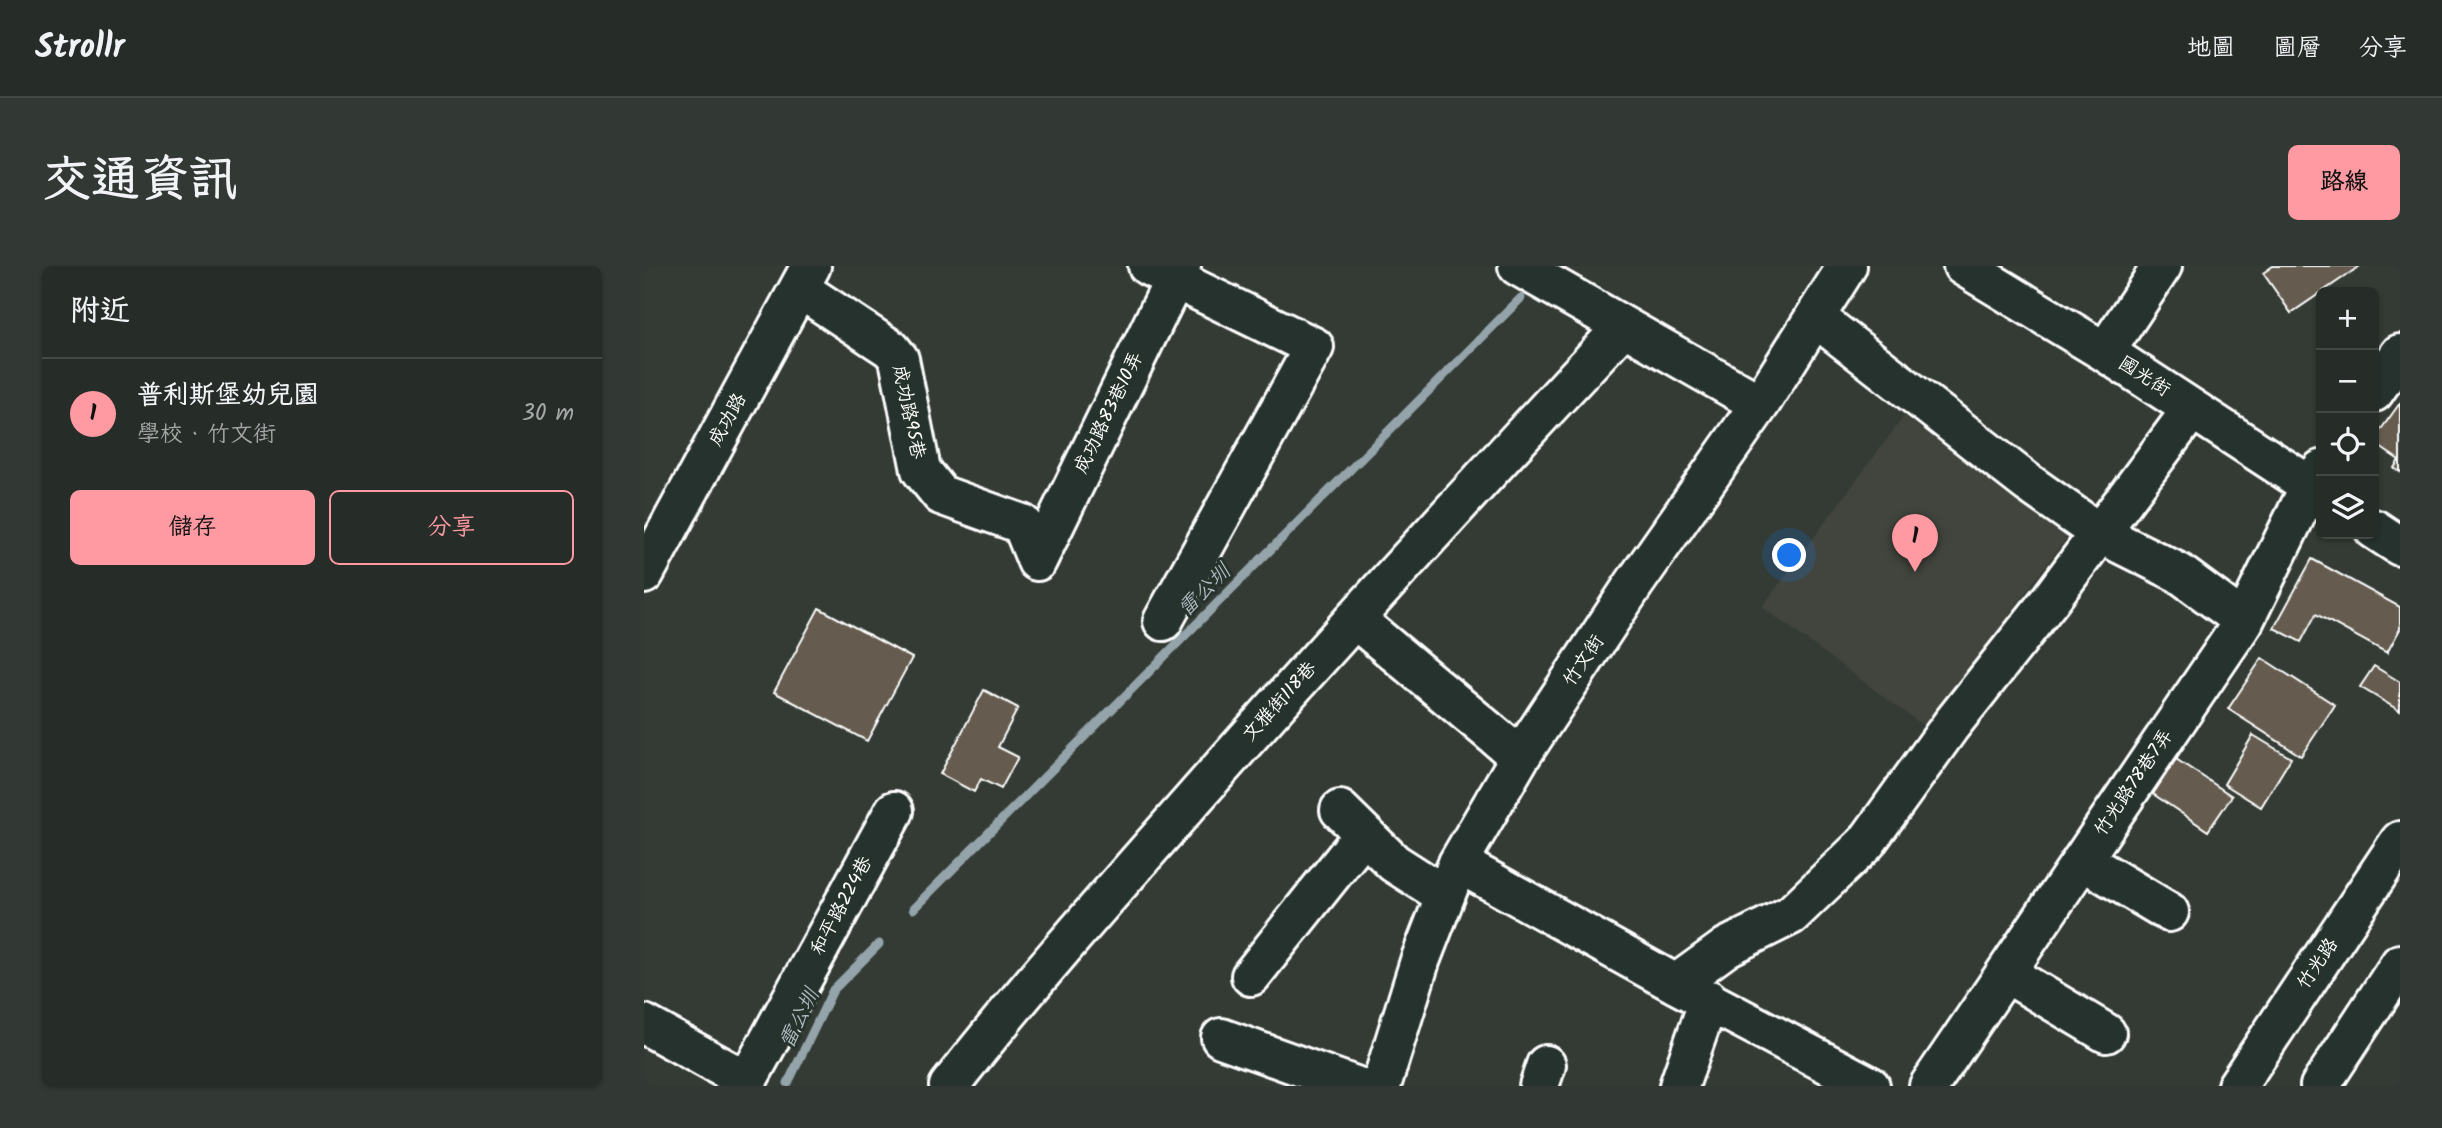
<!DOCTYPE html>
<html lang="zh-TW">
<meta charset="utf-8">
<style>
:root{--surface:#262c27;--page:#323833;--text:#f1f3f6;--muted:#a4a7a7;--line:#424844;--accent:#ff9aa2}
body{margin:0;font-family:Kalam,"LXGW WenKai TC",sans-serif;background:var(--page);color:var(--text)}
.controls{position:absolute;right:21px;top:21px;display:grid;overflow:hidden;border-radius:10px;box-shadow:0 2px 5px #0004}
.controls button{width:63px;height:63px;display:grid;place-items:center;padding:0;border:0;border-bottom:2px solid var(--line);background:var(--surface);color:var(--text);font:35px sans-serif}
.you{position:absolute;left:1146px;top:290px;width:24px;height:24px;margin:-18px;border:5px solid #fff;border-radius:50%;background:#1a73e8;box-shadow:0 0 0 10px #1a73e833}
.badge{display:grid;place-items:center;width:46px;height:46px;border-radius:50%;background:var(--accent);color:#111;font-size:23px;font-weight:700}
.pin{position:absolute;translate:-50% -58px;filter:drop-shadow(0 2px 4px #0008)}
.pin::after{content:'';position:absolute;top:37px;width:24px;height:21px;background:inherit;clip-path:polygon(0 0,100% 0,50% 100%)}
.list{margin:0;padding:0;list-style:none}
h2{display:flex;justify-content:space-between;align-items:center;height:91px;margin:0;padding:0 28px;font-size:30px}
h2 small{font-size:23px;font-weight:400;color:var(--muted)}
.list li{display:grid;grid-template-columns:46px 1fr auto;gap:21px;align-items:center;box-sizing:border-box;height:112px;padding:0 28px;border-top:2px solid var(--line)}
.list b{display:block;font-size:26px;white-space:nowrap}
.list p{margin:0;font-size:23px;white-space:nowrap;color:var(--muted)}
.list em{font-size:23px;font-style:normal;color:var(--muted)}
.actions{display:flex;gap:14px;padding:21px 28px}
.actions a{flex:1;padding:16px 0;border:2px solid var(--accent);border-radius:10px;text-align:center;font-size:24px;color:var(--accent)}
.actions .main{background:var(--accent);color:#111}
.icon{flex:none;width:38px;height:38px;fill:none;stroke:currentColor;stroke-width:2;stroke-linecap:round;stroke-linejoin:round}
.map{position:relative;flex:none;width:1756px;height:820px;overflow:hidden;border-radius:10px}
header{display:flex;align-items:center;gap:42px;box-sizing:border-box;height:98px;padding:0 35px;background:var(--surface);border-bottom:2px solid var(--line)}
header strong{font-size:33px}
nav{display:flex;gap:38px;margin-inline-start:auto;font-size:24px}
.intro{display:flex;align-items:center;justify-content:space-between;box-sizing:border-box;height:168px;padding:0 42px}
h1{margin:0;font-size:49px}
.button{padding:18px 32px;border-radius:10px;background:var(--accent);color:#111;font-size:24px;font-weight:700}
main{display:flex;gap:42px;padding:0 42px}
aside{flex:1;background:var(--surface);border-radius:10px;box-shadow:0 2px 5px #0004}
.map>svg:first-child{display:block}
.built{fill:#42453c}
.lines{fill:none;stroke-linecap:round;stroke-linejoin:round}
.stream{stroke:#95a4ab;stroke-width:9}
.building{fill:#655c4f;stroke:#fff;stroke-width:2}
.minor-casing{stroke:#fff;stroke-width:44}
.minor{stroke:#26332d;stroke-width:38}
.labels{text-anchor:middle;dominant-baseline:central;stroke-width:6;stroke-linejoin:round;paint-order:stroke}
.street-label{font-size:19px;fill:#fff;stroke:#26332d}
.water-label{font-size:21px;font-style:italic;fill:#afbbc0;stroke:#26332d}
</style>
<header>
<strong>Strollr</strong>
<nav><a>地圖</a><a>圖層</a><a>分享</a></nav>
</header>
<div class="intro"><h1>交通資訊</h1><a class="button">路線</a></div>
<main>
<aside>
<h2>附近<small></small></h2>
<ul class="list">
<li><span class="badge">1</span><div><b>普利斯堡幼兒園</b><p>學校 · 竹文街</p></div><em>30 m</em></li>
</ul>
<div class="actions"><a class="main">儲存</a><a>分享</a></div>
</aside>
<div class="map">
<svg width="1756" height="820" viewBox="0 0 1756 820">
<rect width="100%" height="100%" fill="#333b34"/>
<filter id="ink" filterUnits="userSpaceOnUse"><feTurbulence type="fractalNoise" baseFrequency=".0143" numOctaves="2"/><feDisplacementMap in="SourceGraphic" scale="14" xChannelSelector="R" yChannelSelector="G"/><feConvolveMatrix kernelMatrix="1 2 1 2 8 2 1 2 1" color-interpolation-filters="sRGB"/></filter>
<g filter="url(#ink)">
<path class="built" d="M 1260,150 L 1423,271 L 1281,461 L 1118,341 Z"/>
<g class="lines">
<path class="stream" d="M 269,643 L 877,32
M 144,817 L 189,724 L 235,678"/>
</g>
<path class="building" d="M 1629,0 L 1716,0 L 1647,47 L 1619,7 Z
M 1756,137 L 1756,206 L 1750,202 L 1755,194 L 1730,177 L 1730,173 Z
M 1668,293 L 1756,341 L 1756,363 L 1743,387 L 1672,348 L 1657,376 L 1630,362 Z
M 175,342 L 268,392 L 223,475 L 130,426 Z
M 1618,392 L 1691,439 L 1657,490 L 1584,443 Z
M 1730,400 L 1756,416 L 1756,445 L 1716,421 Z
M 340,424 L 374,442 L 354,481 L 374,491 L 357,523 L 337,513 L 330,526 L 296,508 Z
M 1609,469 L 1647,492 L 1617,541 L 1580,518 Z
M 1532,493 L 1588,530 L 1564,565 L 1509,528 Z"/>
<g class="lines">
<defs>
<path id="minor" d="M 504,0 L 670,81 L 519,355
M 874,0 L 1116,138
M 1319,0 L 1461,86 L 1677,227
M 156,23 L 247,83 L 255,93 L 277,204 L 297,229 L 378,258 L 393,295
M 1171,51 L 1384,217 L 1455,267 L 1535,307 L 1600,355
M 1461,86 L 1518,0
M 1730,126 L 1756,88
M 1730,263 L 1756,280
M 393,295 L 537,0
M 0,308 L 167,0
M 711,353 L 876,491
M 696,544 L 750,597 L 800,629
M 1438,594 L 1525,646
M 814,597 L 1032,718 L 1226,820
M 1362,707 L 1462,767
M 607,710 L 720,568
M 1032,718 L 1083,681 L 1147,649 L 1222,577 L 1307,459 L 1406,334 L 1548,143
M 0,758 L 103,815 L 250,545
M 577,772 L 711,820
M 305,820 C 381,723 463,631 545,538 C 687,377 832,218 979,61
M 737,820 L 776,695 L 814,597 L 876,491 L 990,318 L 1116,138 L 1203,0
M 895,820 L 902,799
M 1035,820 L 1065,734
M 1285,820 L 1600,355 L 1666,220 L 1677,204
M 1593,820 L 1756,575
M 1676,820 L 1756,698"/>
</defs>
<use href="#minor" class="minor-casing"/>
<use href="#minor" class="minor"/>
</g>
</g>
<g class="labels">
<g class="street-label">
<text transform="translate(1500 111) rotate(33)">國光街</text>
<text transform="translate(264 146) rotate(78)">成功路95巷</text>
<text transform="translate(465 147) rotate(-64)">成功路83巷10弄</text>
<text transform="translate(84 154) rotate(-61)">成功路</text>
<text transform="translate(940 395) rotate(-56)">竹文街</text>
<text transform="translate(636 436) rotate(-48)">文雅街118巷</text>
<text transform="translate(1490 517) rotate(-56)">竹光路78巷7弄</text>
<text transform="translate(198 640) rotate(-62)">和平路224巷</text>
<text transform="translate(1674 698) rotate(-56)">竹光路</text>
</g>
<g class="water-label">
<text transform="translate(561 325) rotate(-45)">雷公圳</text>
<text transform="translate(156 753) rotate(-64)">雷公圳</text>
</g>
</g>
</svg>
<div class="controls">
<button>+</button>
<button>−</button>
<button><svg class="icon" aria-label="locate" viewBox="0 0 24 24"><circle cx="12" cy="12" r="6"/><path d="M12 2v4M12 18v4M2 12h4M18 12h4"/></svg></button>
<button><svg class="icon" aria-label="layers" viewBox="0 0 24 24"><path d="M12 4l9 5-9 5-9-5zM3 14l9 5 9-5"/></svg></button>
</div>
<div class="you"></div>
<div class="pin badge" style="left:1271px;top:306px">1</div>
</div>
</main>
